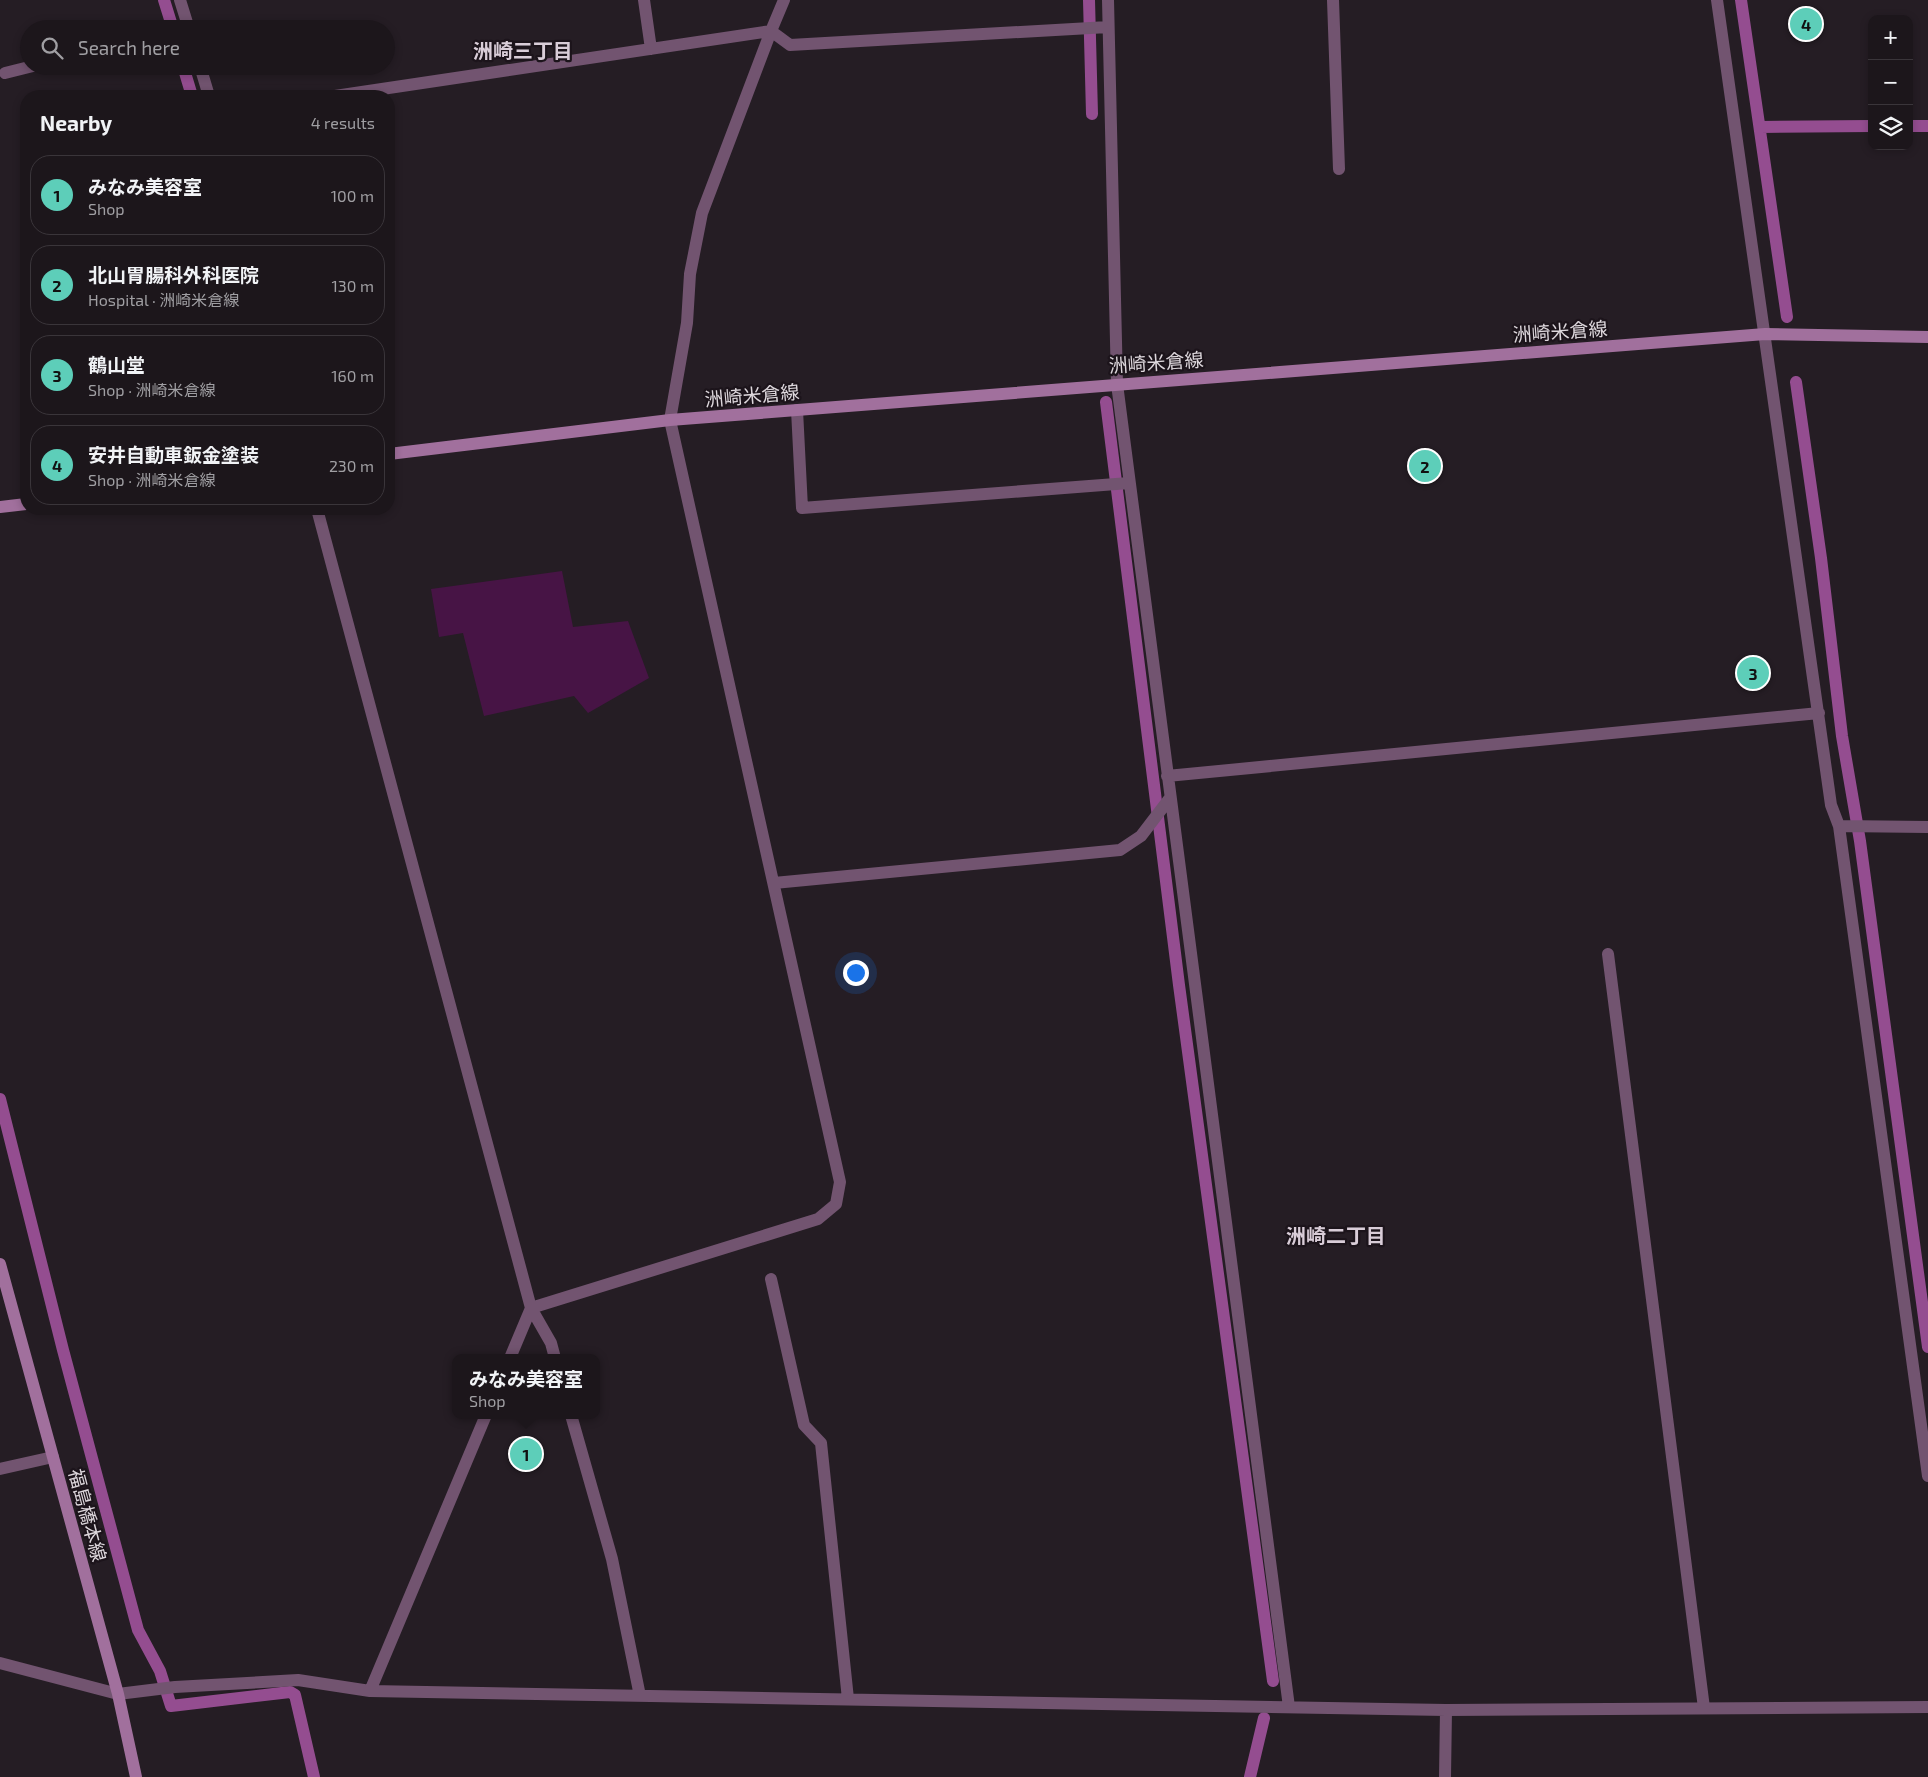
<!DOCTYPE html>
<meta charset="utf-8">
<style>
:root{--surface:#1c161b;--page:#251f24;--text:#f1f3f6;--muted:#a09fa3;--line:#3a353a;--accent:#5dceb9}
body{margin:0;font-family:"Exo 2","Noto Sans JP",sans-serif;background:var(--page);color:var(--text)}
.controls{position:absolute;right:15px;top:15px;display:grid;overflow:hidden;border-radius:10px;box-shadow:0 2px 8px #0003}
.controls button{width:45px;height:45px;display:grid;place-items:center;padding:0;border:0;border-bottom:1px solid var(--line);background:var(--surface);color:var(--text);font:25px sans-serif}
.you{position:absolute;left:855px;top:972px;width:18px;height:18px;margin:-12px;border:4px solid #fff;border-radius:50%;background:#1a73e8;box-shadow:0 0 0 8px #1a73e833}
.badge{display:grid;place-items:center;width:32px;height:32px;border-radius:50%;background:var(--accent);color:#111;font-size:16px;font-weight:700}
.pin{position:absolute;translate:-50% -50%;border:2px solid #fff;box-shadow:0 1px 5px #0006}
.popup{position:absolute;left:452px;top:1354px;width:148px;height:65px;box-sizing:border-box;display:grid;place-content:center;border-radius:10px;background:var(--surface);filter:drop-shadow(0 1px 4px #0005);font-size:16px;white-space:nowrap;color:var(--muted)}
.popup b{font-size:19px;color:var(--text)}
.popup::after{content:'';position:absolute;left:50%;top:100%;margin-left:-10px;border:10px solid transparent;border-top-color:var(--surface)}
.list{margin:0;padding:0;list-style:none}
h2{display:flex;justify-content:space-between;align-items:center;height:65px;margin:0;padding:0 20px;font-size:21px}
h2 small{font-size:16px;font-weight:400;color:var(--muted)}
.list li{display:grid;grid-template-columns:32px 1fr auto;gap:15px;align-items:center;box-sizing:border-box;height:80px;margin:0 10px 10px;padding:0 10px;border:1px solid var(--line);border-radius:20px}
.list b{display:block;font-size:19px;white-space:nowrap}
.list p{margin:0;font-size:16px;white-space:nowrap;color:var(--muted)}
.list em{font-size:16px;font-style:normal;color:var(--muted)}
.icon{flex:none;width:28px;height:28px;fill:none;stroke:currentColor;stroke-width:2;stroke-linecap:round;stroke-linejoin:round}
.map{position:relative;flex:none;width:1928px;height:1777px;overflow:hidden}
.search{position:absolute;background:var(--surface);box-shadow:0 2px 8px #0003;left:20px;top:20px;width:375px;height:55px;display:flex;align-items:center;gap:12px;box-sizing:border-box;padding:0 18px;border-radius:28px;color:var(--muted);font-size:19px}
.panel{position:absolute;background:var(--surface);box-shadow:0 2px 8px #0003;left:20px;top:90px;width:375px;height:425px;border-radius:20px}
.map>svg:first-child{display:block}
.grass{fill:#471445}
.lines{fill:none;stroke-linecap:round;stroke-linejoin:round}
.stream{stroke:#944d90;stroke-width:12}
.street{stroke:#725470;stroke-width:12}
.secondary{stroke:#a1709d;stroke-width:12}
.labels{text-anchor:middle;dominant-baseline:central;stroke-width:4.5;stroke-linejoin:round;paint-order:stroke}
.street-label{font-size:19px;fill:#ddd7dc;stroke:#1c141b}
.neighbourhood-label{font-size:20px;font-weight:bold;fill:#d9cdd8;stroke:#1c141b}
</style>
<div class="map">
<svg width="1928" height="1777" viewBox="0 0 1928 1777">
<rect width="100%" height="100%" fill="#251d24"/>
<path class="grass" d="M 562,571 L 573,627 L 628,621 L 649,678 L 588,713 L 574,696 L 484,716 L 463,633 L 439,637 L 431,589 Z"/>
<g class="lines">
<path class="stream" d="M 164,0 L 173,29
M 1089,0 L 1092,114
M 1741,0 L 1787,317
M 183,66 L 192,96
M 1909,126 L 1928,126
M 1760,127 L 1872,126
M 1796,382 L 1821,558 L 1842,736 L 1860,841 L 1928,1347
M 1106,402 L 1179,985 L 1273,1681
M 0,1099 L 63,1350 L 138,1630 L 160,1671 L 171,1706 L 290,1692 L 295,1695 L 314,1777
M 1250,1777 L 1264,1718"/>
<path class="street" d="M 180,0 L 189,29
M 644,0 L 651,49
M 1108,0 L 1117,384 L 1289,1707
M 1333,0 L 1339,169
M 1717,0 L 1831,805 L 1839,826 L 1928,1476
M 200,66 L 209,96
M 5,73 L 33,66
M 335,96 L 771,31 L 784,0
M 797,410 L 802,508 L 1129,483
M 317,509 L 531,1308 L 551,1343 L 555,1358
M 1167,776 L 1819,713
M 1839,826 L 1928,827
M 774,883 L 1120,850 L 1141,836 L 1170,798
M 1608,954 L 1704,1708
M 771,1279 L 804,1425 L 821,1443 L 848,1699
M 510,1358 L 531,1308 L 818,1219 L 836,1204 L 840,1182 L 670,420 L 687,323 L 690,274 L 702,213 L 771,31 L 790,45 L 1108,27
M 571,1415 L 612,1559 L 640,1696
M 0,1469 L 53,1457
M 0,1663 L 118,1694 L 175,1687 L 298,1680 L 370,1691 L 1446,1710 L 1928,1707
M 370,1691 L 486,1415
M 1445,1777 L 1446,1710"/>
<path class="secondary" d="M 389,454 L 670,420 L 1765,334 L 1928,337
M 0,507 L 26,504
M 0,1264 L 118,1694 L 136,1777"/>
</g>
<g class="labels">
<g class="street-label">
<text transform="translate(1560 331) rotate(-4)">洲崎米倉線</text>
<text transform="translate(1156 362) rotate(-4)">洲崎米倉線</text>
<text transform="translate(752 395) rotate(-5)">洲崎米倉線</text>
<text transform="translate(88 1515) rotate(75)">福島橋本線</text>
</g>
<g class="neighbourhood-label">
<text x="523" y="50">洲崎三丁目</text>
<text x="1336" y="1235">洲崎二丁目</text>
</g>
</g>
</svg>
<div class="controls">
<button>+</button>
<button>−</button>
<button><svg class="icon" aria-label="layers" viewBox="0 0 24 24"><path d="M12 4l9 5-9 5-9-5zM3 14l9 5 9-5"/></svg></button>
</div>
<div class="you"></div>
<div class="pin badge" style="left:526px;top:1454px">1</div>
<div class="popup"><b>みなみ美容室</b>Shop</div>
<div class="pin badge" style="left:1425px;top:466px">2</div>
<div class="pin badge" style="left:1753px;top:673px">3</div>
<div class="pin badge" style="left:1806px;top:24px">4</div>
<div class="search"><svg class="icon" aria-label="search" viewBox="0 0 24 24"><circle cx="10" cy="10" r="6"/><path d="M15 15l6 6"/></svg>Search here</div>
<section class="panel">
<h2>Nearby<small>4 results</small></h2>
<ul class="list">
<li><span class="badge">1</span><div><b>みなみ美容室</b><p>Shop</p></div><em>100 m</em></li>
<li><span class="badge">2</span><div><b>北山胃腸科外科医院</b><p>Hospital · 洲崎米倉線</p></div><em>130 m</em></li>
<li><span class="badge">3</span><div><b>鶴山堂</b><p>Shop · 洲崎米倉線</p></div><em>160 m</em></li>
<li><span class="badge">4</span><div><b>安井自動車鈑金塗装</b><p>Shop · 洲崎米倉線</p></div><em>230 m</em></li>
</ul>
</section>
</div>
